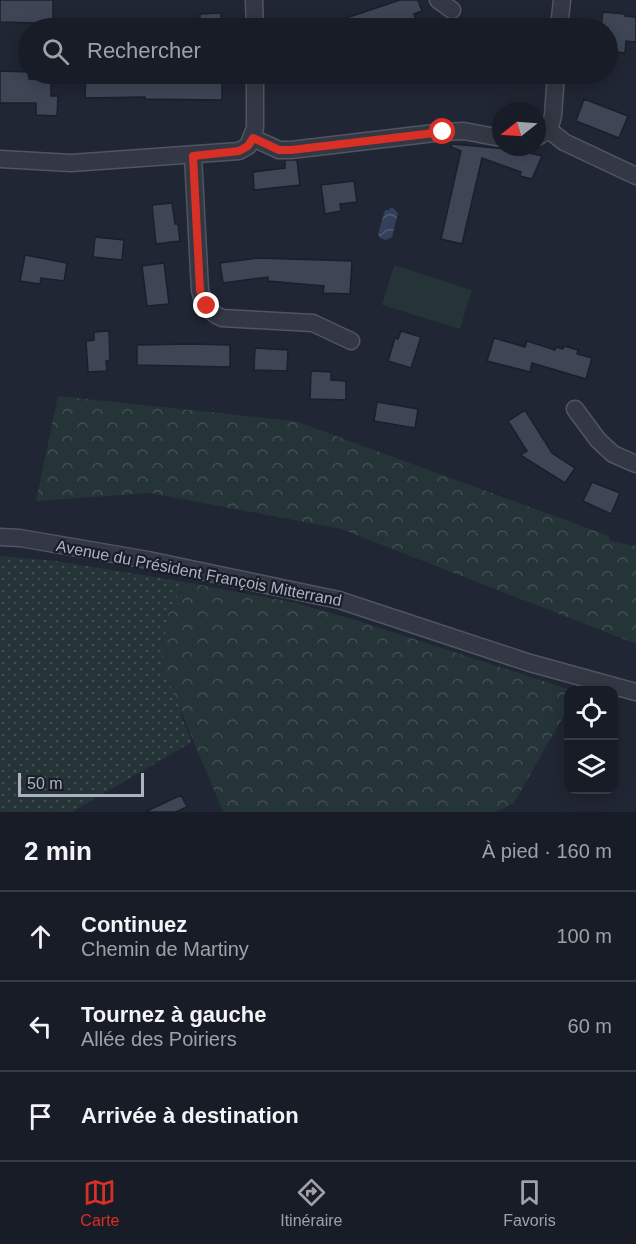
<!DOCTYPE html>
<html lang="fr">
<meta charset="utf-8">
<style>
:root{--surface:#181c26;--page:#21252e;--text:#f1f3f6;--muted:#9fa1a7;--line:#363a43;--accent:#d93025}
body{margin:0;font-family:Arial,sans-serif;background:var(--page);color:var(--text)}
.controls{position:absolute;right:18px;bottom:18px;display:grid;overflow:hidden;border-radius:12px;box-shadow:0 3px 15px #0003}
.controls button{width:54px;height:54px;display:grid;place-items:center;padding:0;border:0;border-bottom:2px solid var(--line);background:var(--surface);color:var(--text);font:30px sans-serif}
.compass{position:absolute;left:492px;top:102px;width:54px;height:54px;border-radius:50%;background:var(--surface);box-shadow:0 3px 15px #0003;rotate:253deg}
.scale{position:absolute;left:18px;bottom:15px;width:126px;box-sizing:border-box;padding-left:6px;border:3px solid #adb2c1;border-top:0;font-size:16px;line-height:21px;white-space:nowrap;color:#adb2c1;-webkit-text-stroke:4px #191d28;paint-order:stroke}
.stop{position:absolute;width:18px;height:18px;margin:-14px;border:4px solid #d93025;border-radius:50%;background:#fff}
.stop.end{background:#d93025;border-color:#fff;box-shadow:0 2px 6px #0008}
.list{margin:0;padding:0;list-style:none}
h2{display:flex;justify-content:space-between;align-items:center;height:78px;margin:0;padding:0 24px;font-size:26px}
h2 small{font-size:20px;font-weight:400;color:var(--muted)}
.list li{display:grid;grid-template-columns:39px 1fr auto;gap:18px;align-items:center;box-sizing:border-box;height:90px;padding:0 24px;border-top:2px solid var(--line)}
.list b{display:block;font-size:22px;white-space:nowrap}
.list p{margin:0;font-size:20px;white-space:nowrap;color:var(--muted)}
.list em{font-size:20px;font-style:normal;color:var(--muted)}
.icon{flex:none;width:33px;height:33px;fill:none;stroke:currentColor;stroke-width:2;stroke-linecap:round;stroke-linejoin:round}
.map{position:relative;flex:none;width:636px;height:812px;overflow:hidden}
.search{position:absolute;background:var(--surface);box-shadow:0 3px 15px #0003;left:18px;right:18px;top:18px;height:66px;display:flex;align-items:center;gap:15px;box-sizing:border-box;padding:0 21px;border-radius:33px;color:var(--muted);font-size:22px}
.sheet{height:348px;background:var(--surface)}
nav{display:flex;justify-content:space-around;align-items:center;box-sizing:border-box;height:84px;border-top:2px solid var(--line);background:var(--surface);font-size:16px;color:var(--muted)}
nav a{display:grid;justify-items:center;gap:3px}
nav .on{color:var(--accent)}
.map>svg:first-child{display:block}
.green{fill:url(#green-dots)}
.forest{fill:url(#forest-crowns)}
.pitch{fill:#243437}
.water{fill:url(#water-waves)}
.building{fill:#3e4656;stroke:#1a1f2a;stroke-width:1.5}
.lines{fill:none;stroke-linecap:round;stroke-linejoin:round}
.minor-casing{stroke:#505562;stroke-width:19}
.minor{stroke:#333844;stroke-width:16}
.route{stroke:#d93025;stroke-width:8}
.labels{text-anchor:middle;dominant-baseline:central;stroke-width:4.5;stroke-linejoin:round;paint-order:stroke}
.street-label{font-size:16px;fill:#adb2c1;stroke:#191d28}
</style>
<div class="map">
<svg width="636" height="812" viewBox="0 0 636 812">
<defs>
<pattern id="green-dots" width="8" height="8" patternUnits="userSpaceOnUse" patternTransform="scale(1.5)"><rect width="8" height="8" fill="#243437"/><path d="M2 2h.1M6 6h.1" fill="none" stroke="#414f52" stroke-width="1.8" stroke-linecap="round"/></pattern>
<pattern id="forest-crowns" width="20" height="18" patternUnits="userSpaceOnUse" patternTransform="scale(1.5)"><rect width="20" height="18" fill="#243437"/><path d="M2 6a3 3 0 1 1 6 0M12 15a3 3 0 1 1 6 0" fill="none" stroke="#414f52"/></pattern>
<pattern id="water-waves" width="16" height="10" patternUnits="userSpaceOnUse" patternTransform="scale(1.5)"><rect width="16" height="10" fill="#34405a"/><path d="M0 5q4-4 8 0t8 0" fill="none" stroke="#4f5970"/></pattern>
</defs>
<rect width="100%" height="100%" fill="#202633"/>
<path class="green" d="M 0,556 L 56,561 L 185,582 L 168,614 L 182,718 L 192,742 L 72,812 L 0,812 Z"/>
<path class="forest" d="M 58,396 L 295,421 L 609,536 L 610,541 L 636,546 L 636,644 L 341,529 L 150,493 L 36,501 Z
M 185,582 L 296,603 L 352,619 L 571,690 L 568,690 L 568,708 L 514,803 L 496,812 L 223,812 L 161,663 L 168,614 Z"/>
<path class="pitch" d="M 394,265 L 472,290 L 460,329 L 382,305 Z"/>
<path class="water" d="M 390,208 L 393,208 L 398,213 L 392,237 L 386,240 L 380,238 L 378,234 L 385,210 L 389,210 Z"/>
<path class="building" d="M 0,0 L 53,0 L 53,28 L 38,28 L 38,23 L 0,22 Z
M 400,0 L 418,0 L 422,11 L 414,14 L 416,21 L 394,28 L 322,28 L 322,26 Z
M 603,12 L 625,14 L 625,16 L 636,17 L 636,42 L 626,41 L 625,53 L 608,51 L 608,28 L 601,28 Z
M 221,13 L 222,28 L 200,28 L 200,14 Z
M 0,71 L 28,72 L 29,79 L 51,80 L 51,96 L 58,96 L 57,116 L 36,115 L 36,103 L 0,103 Z
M 86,74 L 222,74 L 222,100 L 145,99 L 145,97 L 85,98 Z
M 584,99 L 628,116 L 619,138 L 576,121 Z
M 452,144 L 517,150 L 542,156 L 532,179 L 520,176 L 521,172 L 482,158 L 462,244 L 441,239 L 461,151 L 451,147 Z
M 285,160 L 297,160 L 300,185 L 254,190 L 253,172 L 285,168 Z
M 354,181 L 357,202 L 340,204 L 341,211 L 325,214 L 321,185 Z
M 172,203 L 175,224 L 178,224 L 180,241 L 156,244 L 152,205 Z
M 95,237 L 124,240 L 122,260 L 93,257 Z
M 25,255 L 67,263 L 64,281 L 41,278 L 40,284 L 20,281 Z
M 258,258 L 352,261 L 350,294 L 323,293 L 324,286 L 268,281 L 268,277 L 223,283 L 220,263 Z
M 164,263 L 169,304 L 147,306 L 142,266 Z
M 109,331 L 110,360 L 106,361 L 107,371 L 88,372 L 86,341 L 94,340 L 94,332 Z
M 401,331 L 421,337 L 411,368 L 388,361 L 395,338 L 398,339 Z
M 494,338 L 525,347 L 527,341 L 555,350 L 556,347 L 563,349 L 564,346 L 578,350 L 577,354 L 592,358 L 586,379 L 532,363 L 530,372 L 487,361 Z
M 190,344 L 230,345 L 230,367 L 137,365 L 137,345 Z
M 255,348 L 288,350 L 287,371 L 254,370 Z
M 311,371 L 331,372 L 331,380 L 346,381 L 346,400 L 310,399 Z
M 377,402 L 418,409 L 415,428 L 374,421 Z
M 525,410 L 552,453 L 575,468 L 565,483 L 520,455 L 527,451 L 508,421 Z
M 592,482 L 620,493 L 611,514 L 583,501 Z
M 181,795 L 187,807 L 176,812 L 145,812 Z"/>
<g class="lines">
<defs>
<path id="minor" d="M 254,0 L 255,28
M 438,0 L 452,10
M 559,28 L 562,0
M 549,130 L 564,142 L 636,176
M 537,137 L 549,130 L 553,116 L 556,74
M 253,138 L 279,150 L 291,150 L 443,132 L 464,131 L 501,138
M 193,156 L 200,290 C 203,304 210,313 222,318 L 313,323 L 351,341
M 0,159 L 71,163 L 239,151 L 248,146 L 255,128 L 255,74
M 575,409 L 598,440 L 613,454 L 636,464
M 0,537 L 20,538 L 148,560 L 339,600 L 530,663 L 636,692"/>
</defs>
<use href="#minor" class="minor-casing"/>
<use href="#minor" class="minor"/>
</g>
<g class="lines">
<path class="route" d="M 207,306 L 202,299 L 200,290 L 193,156 L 239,151 L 248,146 L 253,138 L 279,150 L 291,150 L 443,132"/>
</g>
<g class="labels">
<g class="street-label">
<text transform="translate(199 573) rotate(11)">Avenue du Président François Mitterrand</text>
</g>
</g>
</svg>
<div class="controls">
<button><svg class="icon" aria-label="locate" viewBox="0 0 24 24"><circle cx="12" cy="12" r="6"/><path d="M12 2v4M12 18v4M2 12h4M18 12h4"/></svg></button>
<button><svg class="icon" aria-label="layers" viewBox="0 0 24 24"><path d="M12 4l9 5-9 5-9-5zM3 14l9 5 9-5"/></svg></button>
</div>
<svg class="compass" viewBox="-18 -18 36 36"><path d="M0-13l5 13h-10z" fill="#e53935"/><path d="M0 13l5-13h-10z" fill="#9fa1a7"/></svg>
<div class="scale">50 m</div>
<div class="stop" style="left:443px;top:132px"></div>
<div class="stop end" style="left:207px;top:306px"></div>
<div class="search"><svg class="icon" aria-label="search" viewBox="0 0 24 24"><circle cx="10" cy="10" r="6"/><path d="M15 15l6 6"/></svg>Rechercher</div>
</div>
<section class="sheet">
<h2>2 min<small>À pied · 160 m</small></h2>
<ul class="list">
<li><svg class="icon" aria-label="ahead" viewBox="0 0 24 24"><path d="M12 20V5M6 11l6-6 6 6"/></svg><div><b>Continuez</b><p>Chemin de Martiny</p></div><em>100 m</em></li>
<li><svg class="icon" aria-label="left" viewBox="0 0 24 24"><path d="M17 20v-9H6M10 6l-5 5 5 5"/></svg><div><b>Tournez à gauche</b><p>Allée des Poiriers</p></div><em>60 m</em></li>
<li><svg class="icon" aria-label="arrive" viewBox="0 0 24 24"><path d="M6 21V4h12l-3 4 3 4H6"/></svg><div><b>Arrivée à destination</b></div></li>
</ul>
</section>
<nav>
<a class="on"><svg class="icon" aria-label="map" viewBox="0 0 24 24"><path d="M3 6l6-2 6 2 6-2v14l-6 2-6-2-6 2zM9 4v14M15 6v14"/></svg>Carte</a>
<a><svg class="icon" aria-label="directions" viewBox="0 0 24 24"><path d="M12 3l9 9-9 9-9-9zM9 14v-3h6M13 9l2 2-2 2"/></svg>Itinéraire</a>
<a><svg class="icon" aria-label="saved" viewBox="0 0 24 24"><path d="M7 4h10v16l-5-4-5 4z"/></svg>Favoris</a>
</nav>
